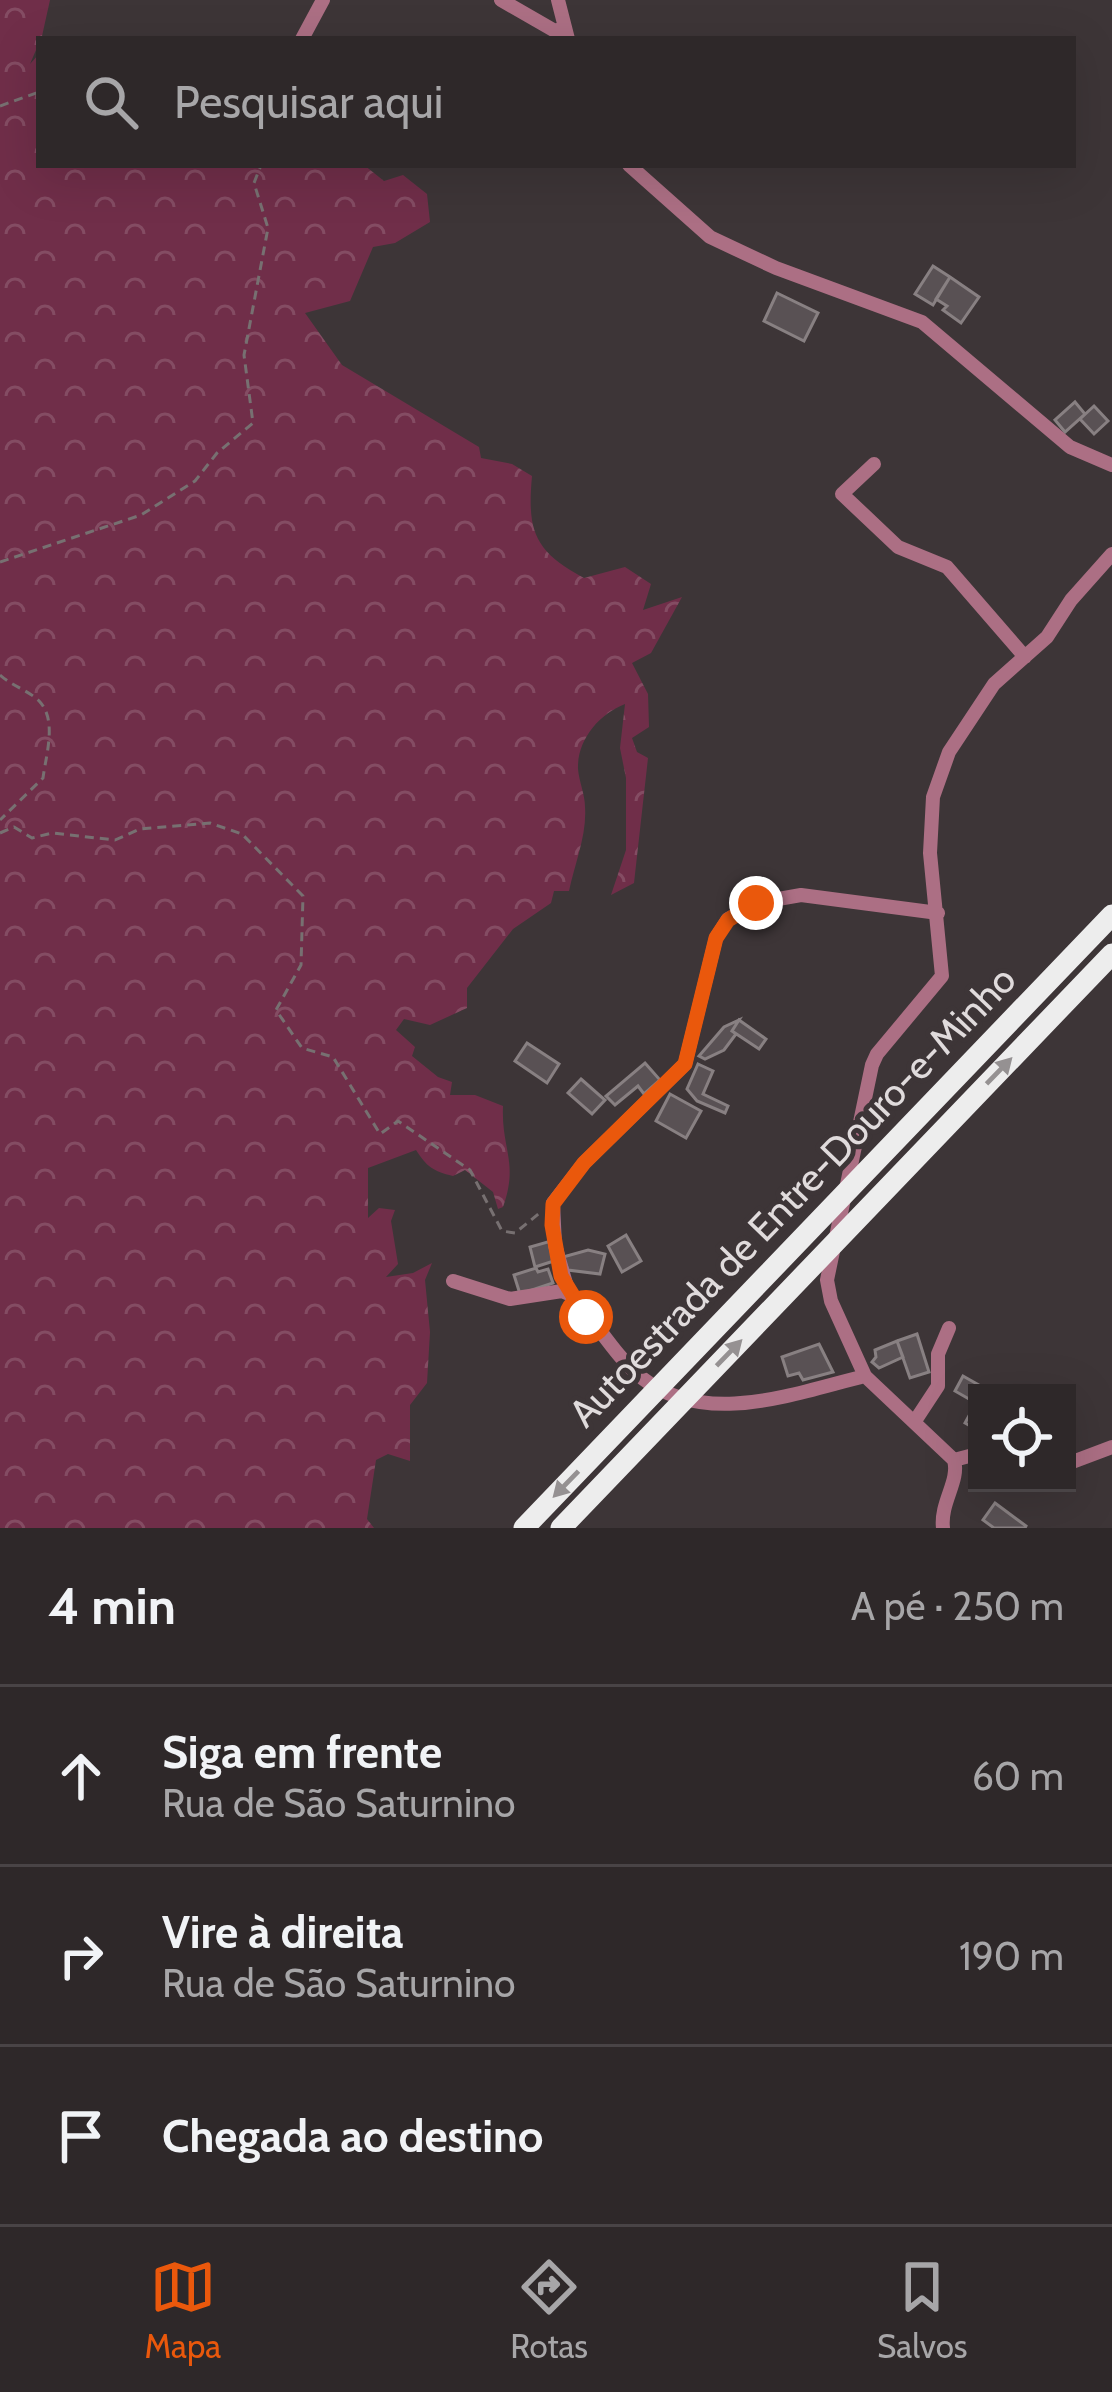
<!DOCTYPE html>
<html lang="pt">
<meta charset="utf-8">
<style>
:root{--surface:#2e2829;--page:#363031;--text:#f1f3f6;--muted:#a7a6a8;--line:#494446;--accent:#ea580c}
body{margin:0;font-family:Cabin,sans-serif;background:var(--page);color:var(--text)}
.controls{position:absolute;right:36px;bottom:36px;display:grid;overflow:hidden;border-radius:0px;box-shadow:0 12px 48px #0002}
.controls button{width:108px;height:108px;display:grid;place-items:center;padding:0;border:0;border-bottom:3px solid var(--line);background:var(--surface);color:var(--text);font:60px sans-serif}
.stop{position:absolute;width:36px;height:36px;margin:-27px;border:9px solid #ea580c;border-radius:50%;background:#fff}
.stop.end{background:#ea580c;border-color:#fff;box-shadow:0 3px 12px #0008}
.list{margin:0;padding:0;list-style:none}
h2{display:flex;justify-content:space-between;align-items:center;height:156px;margin:0;padding:0 48px;font-size:51px}
h2 small{font-size:39px;font-weight:400;color:var(--muted)}
.list li{display:grid;grid-template-columns:78px 1fr auto;gap:36px;align-items:center;box-sizing:border-box;height:180px;padding:0 48px;border-top:3px solid var(--line)}
.list b{display:block;font-size:45px;white-space:nowrap}
.list p{margin:0;font-size:39px;white-space:nowrap;color:var(--muted)}
.list em{font-size:39px;font-style:normal;color:var(--muted)}
.icon{flex:none;width:66px;height:66px;fill:none;stroke:currentColor;stroke-width:2;stroke-linecap:round;stroke-linejoin:round}
.map{position:relative;flex:none;width:1112px;height:1528px;overflow:hidden}
.search{position:absolute;background:var(--surface);box-shadow:0 12px 48px #0002;left:36px;right:36px;top:36px;height:132px;display:flex;align-items:center;gap:30px;box-sizing:border-box;padding:0 42px;border-radius:0px;color:var(--muted);font-size:45px}
.sheet{height:696px;background:var(--surface)}
nav{display:flex;justify-content:space-around;align-items:center;box-sizing:border-box;height:168px;border-top:3px solid var(--line);background:var(--surface);font-size:33px;color:var(--muted)}
nav a{display:grid;justify-items:center;gap:6px}
nav .on{color:var(--accent)}
.map>svg:first-child{display:block}
.forest{fill:url(#forest-crowns)}
.building{fill:#595154;stroke:#888082;stroke-width:3}
.lines{fill:none;stroke-linecap:round;stroke-linejoin:round}
.path{stroke:#777071;stroke-width:3;stroke-dasharray:9 6;stroke-linecap:butt}
.minor{stroke:#ac6f84;stroke-width:14}
.highway-bridge{stroke:#ededed;stroke-width:21}
.oneway{fill:#959192}
.route{stroke:#ea580c;stroke-width:15}
.labels{text-anchor:middle;dominant-baseline:central;stroke-width:10;stroke-linejoin:round;paint-order:stroke}
.street-label{font-size:39px;fill:#e0dbdc;stroke:#3d3537}
</style>
<div class="map">
<svg width="1112" height="1528" viewBox="0 0 1112 1528">
<defs>
<pattern id="forest-crowns" width="20" height="18" patternUnits="userSpaceOnUse" patternTransform="scale(3)"><rect width="20" height="18" fill="#702e49"/><path d="M2 6a3 3 0 1 1 6 0M12 15a3 3 0 1 1 6 0" fill="none" stroke="#844c63"/></pattern>
</defs>
<rect width="100%" height="100%" fill="#3d3537"/>
<path class="forest" d="M 0,0 L 50,0 L 42,36 L 30,64 L 39,54 L 39,165 L 364,165 L 384,181 L 403,175 L 427,194 L 430,222 L 395,243 L 373,247 L 350,301 L 305,313 L 342,365 L 479,447 L 481,458 L 512,464 L 532,476 C 527,531 534,551 584,578 L 625,567 L 651,584 L 643,610 L 682,597 L 651,653 L 632,663 L 648,694 L 649,727 L 632,738 L 637,752 L 648,758 L 634,883 L 611,895 L 626,850 L 626,778 L 620,748 L 625,704 C 599,714 577,740 578,769 C 579,782 585,794 585,807 C 587,835 575,863 569,891 L 554,891 L 551,903 L 513,929 L 467,988 L 467,1008 L 430,1025 L 404,1019 L 396,1030 L 415,1047 L 412,1056 L 438,1077 L 452,1082 L 450,1095 L 475,1095 L 503,1106 C 501,1149 519,1162 503,1207 L 498,1209 L 493,1192 L 465,1170 L 453,1176 C 433,1171 427,1167 416,1150 L 368,1168 L 368,1218 L 379,1208 L 395,1210 L 391,1221 L 398,1264 L 386,1277 L 413,1273 L 432,1263 L 425,1280 L 430,1332 L 427,1383 L 410,1405 L 410,1461 L 388,1454 L 376,1460 L 367,1519 L 374,1528 L 0,1528 Z"/>
<path class="building" d="M 933,266 L 950,277 L 933,305 L 915,294 Z
M 950,277 L 979,297 L 961,323 L 943,310 L 947,306 L 936,299 Z
M 777,293 L 818,313 L 804,341 L 764,321 Z
M 1075,402 L 1085,414 L 1065,432 L 1055,420 Z
M 1094,406 L 1108,421 L 1094,434 L 1080,419 Z
M 739,1020 L 732,1031 L 736,1034 L 724,1050 L 705,1059 L 699,1056 L 724,1027 Z
M 739,1020 L 766,1039 L 759,1049 L 732,1031 Z
M 527,1043 L 559,1064 L 547,1083 L 515,1061 Z
M 645,1063 L 660,1080 L 644,1094 L 638,1086 L 615,1105 L 606,1096 Z
M 698,1064 L 713,1071 L 703,1094 L 728,1106 L 725,1113 L 697,1101 L 687,1089 Z
M 581,1079 L 605,1100 L 592,1114 L 568,1093 Z
M 670,1094 L 701,1111 L 686,1138 L 656,1121 Z
M 626,1235 L 641,1261 L 622,1272 L 608,1246 Z
M 551,1241 L 557,1260 L 535,1267 L 530,1247 Z
M 588,1250 L 605,1254 L 600,1274 L 568,1270 L 563,1257 Z
M 536,1268 L 538,1272 L 548,1269 L 553,1283 L 520,1294 L 514,1275 Z
M 917,1334 L 929,1372 L 910,1378 L 897,1341 Z
M 897,1341 L 903,1357 L 879,1368 L 872,1362 L 876,1357 L 875,1350 Z
M 819,1344 L 833,1372 L 803,1380 L 799,1373 L 788,1376 L 782,1357 Z
M 963,1376 L 993,1393 L 977,1393 L 977,1430 L 965,1423 L 976,1403 L 955,1391 Z
M 995,1503 L 1026,1526 L 1025,1528 L 994,1528 L 983,1520 Z"/>
<g class="lines">
<path class="path" d="M 0,106 L 39,92
M 0,562 L 141,515 L 195,481 L 217,453 L 253,423 L 244,355 L 268,228 L 254,183 L 261,165
M 0,675 C 12,686 30,691 40,702 C 57,721 46,755 43,778 L 0,820
M 0,833 L 14,827 L 32,838 L 52,833 L 115,840 L 140,829 L 210,823 L 242,834 L 303,896 L 301,965 L 276,1010 L 302,1048 L 333,1057 L 380,1134 L 398,1121 L 470,1170 L 502,1231 L 515,1233 L 542,1211"/>
<path class="minor" d="M 501,0 L 555,31 L 564,28
M 558,0 L 568,39
M 302,39 L 323,0
M 629,165 L 710,237 L 776,268 L 922,322 L 1070,447 L 1112,465
M 874,464 L 842,494 L 898,547 L 947,567 L 1025,657
M 453,1281 L 510,1299 L 562,1291 L 569,1294 C 594,1317 613,1355 642,1378 C 706,1428 795,1393 865,1376
M 569,1294 L 555,1245 L 553,1203 L 584,1163 L 685,1064 L 716,938 L 728,919 L 756,903 L 801,895 L 938,913
M 915,1421 L 938,1386 L 938,1354 L 949,1328
M 954,1460 L 977,1454
M 1067,1464 L 1112,1447
M 943,1528 C 940,1502 960,1481 954,1460 L 865,1376 L 831,1301 L 827,1280 L 872,1065 L 877,1054 L 942,976 L 930,853 L 933,797 L 949,752 L 994,684 L 1047,637 L 1071,600 L 1112,554"/>
<path class="highway-bridge" d="M 524,1528 L 1112,915
M 561,1528 L 1112,954"/>
</g>
<defs><path id="oneway-solid" d="M-6-.8H1V-3.2L6.5 0L1 3.2V.8H-6Z" transform="scale(3)"/></defs>
<g class="oneway">
<use href="#oneway-solid" transform="translate(999 1071) rotate(-46)"/>
<use href="#oneway-solid" transform="translate(729 1353) rotate(-46)"/>
<use href="#oneway-solid" transform="translate(566 1484) rotate(134)"/>
</g>
<g class="lines">
<path class="route" d="M 586,1317 L 561,1276 L 552,1225 L 553,1204 L 584,1163 L 685,1064 L 716,938 L 728,920 L 756,903"/>
</g>
<g class="labels">
<g class="street-label">
<text transform="translate(792 1196) rotate(-46)">Autoestrada de Entre-Douro-e-Minho</text>
</g>
</g>
</svg>
<div class="controls">
<button><svg class="icon" aria-label="locate" viewBox="0 0 24 24"><circle cx="12" cy="12" r="6"/><path d="M12 2v4M12 18v4M2 12h4M18 12h4"/></svg></button>
</div>
<div class="stop" style="left:586px;top:1317px"></div>
<div class="stop end" style="left:756px;top:903px"></div>
<div class="search"><svg class="icon" aria-label="search" viewBox="0 0 24 24"><circle cx="10" cy="10" r="6"/><path d="M15 15l6 6"/></svg>Pesquisar aqui</div>
</div>
<section class="sheet">
<h2>4 min<small>A pé · 250 m</small></h2>
<ul class="list">
<li><svg class="icon" aria-label="ahead" viewBox="0 0 24 24"><path d="M12 20V5M6 11l6-6 6 6"/></svg><div><b>Siga em frente</b><p>Rua de São Saturnino</p></div><em>60 m</em></li>
<li><svg class="icon" aria-label="right" viewBox="0 0 24 24"><path d="M7 20v-9h11M14 6l5 5-5 5"/></svg><div><b>Vire à direita</b><p>Rua de São Saturnino</p></div><em>190 m</em></li>
<li><svg class="icon" aria-label="arrive" viewBox="0 0 24 24"><path d="M6 21V4h12l-3 4 3 4H6"/></svg><div><b>Chegada ao destino</b></div></li>
</ul>
</section>
<nav>
<a class="on"><svg class="icon" aria-label="map" viewBox="0 0 24 24"><path d="M3 6l6-2 6 2 6-2v14l-6 2-6-2-6 2zM9 4v14M15 6v14"/></svg>Mapa</a>
<a><svg class="icon" aria-label="directions" viewBox="0 0 24 24"><path d="M12 3l9 9-9 9-9-9zM9 14v-3h6M13 9l2 2-2 2"/></svg>Rotas</a>
<a><svg class="icon" aria-label="saved" viewBox="0 0 24 24"><path d="M7 4h10v16l-5-4-5 4z"/></svg>Salvos</a>
</nav>
